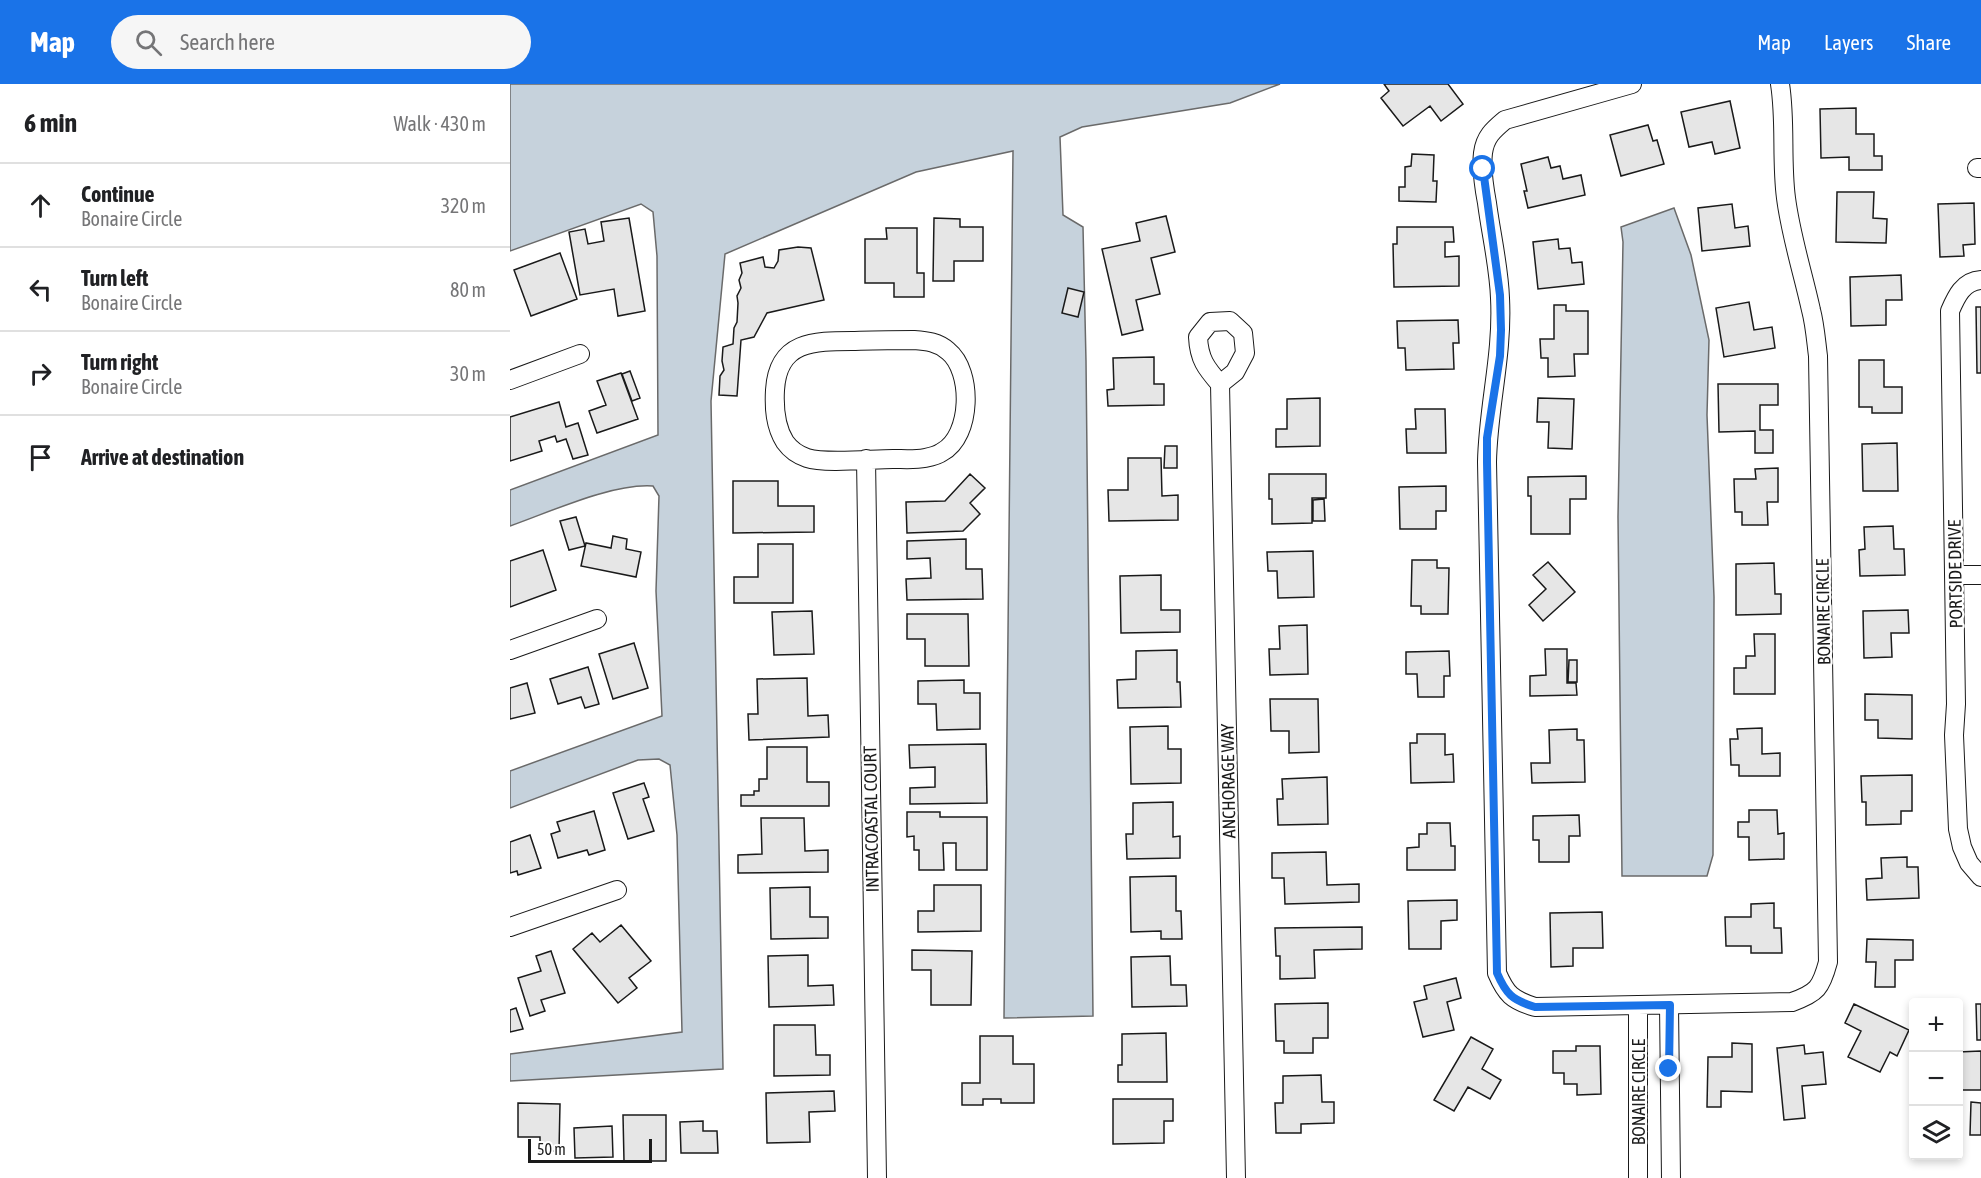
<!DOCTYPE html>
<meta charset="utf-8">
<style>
:root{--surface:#fff;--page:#f6f6f6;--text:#202124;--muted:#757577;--line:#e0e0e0;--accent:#1a73e8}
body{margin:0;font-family:"Asap Condensed",sans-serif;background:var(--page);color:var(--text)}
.controls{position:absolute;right:18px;bottom:18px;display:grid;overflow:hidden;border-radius:6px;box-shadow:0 3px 9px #0003}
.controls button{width:54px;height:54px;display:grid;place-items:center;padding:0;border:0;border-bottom:2px solid var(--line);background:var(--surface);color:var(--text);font:30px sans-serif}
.scale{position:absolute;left:18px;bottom:15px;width:124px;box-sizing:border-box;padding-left:6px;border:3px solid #1a1a1a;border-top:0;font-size:16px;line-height:21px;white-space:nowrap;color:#1a1a1a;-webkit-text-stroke:4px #fff;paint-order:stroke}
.stop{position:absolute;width:18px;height:18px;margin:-14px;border:4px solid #1a73e8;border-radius:50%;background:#fff}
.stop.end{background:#1a73e8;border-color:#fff;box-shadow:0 2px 6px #0008}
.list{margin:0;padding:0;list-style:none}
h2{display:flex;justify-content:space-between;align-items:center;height:78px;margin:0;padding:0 24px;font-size:26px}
h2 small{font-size:20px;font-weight:400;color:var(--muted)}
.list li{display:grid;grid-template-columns:39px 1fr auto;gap:18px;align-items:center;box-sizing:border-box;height:84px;padding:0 24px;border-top:2px solid var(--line)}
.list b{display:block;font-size:22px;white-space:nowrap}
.list p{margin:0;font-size:20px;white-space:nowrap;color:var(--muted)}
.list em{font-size:20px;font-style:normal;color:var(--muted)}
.icon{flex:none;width:33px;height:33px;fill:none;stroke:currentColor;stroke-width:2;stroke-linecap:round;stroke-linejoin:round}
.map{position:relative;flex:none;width:1471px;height:1094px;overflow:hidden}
header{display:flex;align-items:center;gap:36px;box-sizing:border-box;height:84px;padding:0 30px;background:var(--accent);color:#fff}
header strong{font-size:28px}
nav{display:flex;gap:33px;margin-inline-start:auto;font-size:21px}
.search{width:420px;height:54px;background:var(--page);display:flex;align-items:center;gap:15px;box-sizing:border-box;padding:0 21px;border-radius:33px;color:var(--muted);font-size:22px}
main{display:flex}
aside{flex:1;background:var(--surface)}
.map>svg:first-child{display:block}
.water{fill:#c6d2dc;stroke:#6a6a6a;stroke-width:1.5}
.building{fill:#e6e6e6;stroke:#1a1a1a;stroke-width:1.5}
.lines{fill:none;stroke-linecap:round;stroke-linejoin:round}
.minor-casing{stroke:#1a1a1a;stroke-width:20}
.minor{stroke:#fff;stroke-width:18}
.route{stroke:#1a73e8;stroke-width:8}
.labels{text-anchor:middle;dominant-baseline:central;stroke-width:4.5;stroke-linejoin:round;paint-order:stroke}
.street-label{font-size:18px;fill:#1a1a1a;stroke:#fff}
</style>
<header>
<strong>Map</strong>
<div class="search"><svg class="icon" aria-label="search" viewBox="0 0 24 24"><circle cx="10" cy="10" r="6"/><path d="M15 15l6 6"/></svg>Search here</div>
<nav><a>Map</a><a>Layers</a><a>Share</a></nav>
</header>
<main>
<aside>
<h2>6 min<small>Walk · 430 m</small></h2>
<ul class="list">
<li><svg class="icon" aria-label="ahead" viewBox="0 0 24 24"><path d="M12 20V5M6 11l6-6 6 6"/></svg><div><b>Continue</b><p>Bonaire Circle</p></div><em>320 m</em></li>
<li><svg class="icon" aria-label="left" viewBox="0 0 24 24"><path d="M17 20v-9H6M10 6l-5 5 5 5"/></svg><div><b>Turn left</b><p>Bonaire Circle</p></div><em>80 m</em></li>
<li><svg class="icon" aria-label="right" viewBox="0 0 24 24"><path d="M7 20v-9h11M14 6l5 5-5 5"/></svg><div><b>Turn right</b><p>Bonaire Circle</p></div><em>30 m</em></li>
<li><svg class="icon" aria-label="arrive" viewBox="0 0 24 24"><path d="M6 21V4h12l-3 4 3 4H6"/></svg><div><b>Arrive at destination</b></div></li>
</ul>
</aside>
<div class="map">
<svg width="1471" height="1094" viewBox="0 0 1471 1094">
<rect width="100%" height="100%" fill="#fff"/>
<path class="water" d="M 0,0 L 770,0 L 720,19 L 572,43 L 550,53 L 553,131 L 573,143 L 576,277 L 583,932 L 494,934 L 503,67 L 406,88 L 215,170 L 201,317 L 213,985 L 0,997 L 0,970 L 172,948 L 167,751 L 160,681 L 149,675 L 128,676 L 0,724 L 0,687 L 152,632 L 146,507 L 149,412 L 143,402 C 102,399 40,428 0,442 L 0,406 L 148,351 L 147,172 L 143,128 L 131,120 L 0,167 Z
M 1164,124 L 1181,171 L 1199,256 L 1197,331 L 1204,513 L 1203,771 L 1197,792 L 1112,792 L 1108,433 L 1113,158 L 1111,143 Z"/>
<path class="building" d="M 874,0 L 938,0 L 953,20 L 931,37 L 920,22 L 893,42 L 871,14 L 879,7 Z
M 1220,17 L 1230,64 L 1205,70 L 1202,58 L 1179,63 L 1171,28 Z
M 1346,24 L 1346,50 L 1364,50 L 1364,72 L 1372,72 L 1372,86 L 1339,86 L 1339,73 L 1311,74 L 1310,25 Z
M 1138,41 L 1143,57 L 1147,56 L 1154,80 L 1111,92 L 1100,51 Z
M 902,70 L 924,71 L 923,97 L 927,97 L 926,118 L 889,117 L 889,103 L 895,103 L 895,83 L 901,82 Z
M 1038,73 L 1041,84 L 1050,82 L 1053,95 L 1071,91 L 1075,111 L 1018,124 L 1014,107 L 1017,107 L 1011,80 Z
M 1327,108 L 1364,108 L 1363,134 L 1377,135 L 1376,159 L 1326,158 Z
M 1464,119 L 1465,160 L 1453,161 L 1454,172 L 1430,173 L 1428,120 Z
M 1222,120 L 1225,144 L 1238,142 L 1240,162 L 1192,167 L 1188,124 Z
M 656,132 L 665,168 L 641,174 L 650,210 L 626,216 L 633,246 L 612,251 L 592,165 L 630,157 L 626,139 Z
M 119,134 L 135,227 L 108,232 L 104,205 L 70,211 L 59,148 L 75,145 L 78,160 L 94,157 L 91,138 Z
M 424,134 L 450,135 L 450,143 L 473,143 L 473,177 L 444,177 L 444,197 L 423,197 Z
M 887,143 L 943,143 L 944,158 L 935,158 L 935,173 L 949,172 L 949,202 L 884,203 L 883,160 L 887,160 Z
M 376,144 L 407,144 L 407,189 L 414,189 L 414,213 L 384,213 L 384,199 L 355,199 L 355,155 L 377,155 Z
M 1048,155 L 1049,165 L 1060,164 L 1062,179 L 1072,178 L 1074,200 L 1028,205 L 1023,158 Z
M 288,163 L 301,164 L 314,216 L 257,229 L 244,253 L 231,256 L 227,312 L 209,311 L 210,292 L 214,286 L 212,277 L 213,263 L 223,260 L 224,244 L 227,238 L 228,219 L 227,212 L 231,204 L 229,196 L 232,189 L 230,179 L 253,173 L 255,183 L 264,184 L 268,177 L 269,166 Z
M 50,169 L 67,215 L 21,232 L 4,186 Z
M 1391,191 L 1392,216 L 1376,216 L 1376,241 L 1341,242 L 1340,193 Z
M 558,204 L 574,208 L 568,233 L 552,229 Z
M 1239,218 L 1244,246 L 1262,243 L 1265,264 L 1214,273 L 1206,224 Z
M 1044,221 L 1056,221 L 1056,227 L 1078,227 L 1078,270 L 1064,270 L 1065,292 L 1038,293 L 1038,274 L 1031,274 L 1030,255 L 1044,255 Z
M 1466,223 L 1471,223 L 1471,289 L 1467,289 Z
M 948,236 L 949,259 L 943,259 L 944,285 L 896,286 L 895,264 L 888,264 L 887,237 Z
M 644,273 L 644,300 L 654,300 L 654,321 L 598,322 L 597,306 L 604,305 L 603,274 Z
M 1349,276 L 1374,276 L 1374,303 L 1392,303 L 1392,329 L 1362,329 L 1362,323 L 1349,323 Z
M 120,287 L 130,314 L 122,317 L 112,290 Z
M 111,289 L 128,335 L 87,349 L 79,327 L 96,321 L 87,297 Z
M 1208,300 L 1268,300 L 1268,321 L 1250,321 L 1250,346 L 1263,346 L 1263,369 L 1245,369 L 1245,347 L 1209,348 Z
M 810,314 L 810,362 L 766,363 L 766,345 L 777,345 L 777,315 Z
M 1028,314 L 1064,315 L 1062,365 L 1038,364 L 1039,338 L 1027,338 Z
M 49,318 L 56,343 L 68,339 L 78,371 L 63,375 L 56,355 L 47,358 L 45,352 L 29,357 L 32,367 L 0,377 L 0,333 Z
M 905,325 L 935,325 L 936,369 L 897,369 L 896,345 L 906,345 Z
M 1387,359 L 1388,407 L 1353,407 L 1352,360 Z
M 655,362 L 667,362 L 667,384 L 654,384 Z
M 618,374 L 651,374 L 652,412 L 668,411 L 668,436 L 599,437 L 598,406 L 618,406 Z
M 1268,384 L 1268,418 L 1257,418 L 1258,441 L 1232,441 L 1232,428 L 1225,428 L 1224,395 L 1246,395 L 1245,385 Z
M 460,390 L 475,404 L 460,419 L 470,430 L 453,447 L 397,449 L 396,418 L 435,417 Z
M 759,390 L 816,390 L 816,414 L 802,414 L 802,439 L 762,440 L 762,415 L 759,415 Z
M 1076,392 L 1076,415 L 1060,415 L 1060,450 L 1021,450 L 1021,412 L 1018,412 L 1018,393 Z
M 223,397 L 268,397 L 268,422 L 304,422 L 304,448 L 223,449 Z
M 936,402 L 936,427 L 926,427 L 926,445 L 890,445 L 889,403 Z
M 814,415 L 815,437 L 803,437 L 803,416 Z
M 66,433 L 75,462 L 59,466 L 50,437 Z
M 1383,442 L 1384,465 L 1394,465 L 1395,491 L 1350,492 L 1349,466 L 1355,465 L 1354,443 Z
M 103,452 L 117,455 L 116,465 L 131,468 L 126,493 L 71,482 L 76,459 L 101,464 Z
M 456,455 L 456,485 L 472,485 L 473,515 L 397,516 L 396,495 L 421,494 L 420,474 L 397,475 L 397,457 Z
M 248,460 L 283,460 L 283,519 L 224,519 L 224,493 L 248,493 Z
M 33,466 L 46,506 L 0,523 L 0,477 Z
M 803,467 L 804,513 L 768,514 L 767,487 L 758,487 L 757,468 Z
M 902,476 L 927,476 L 927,484 L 939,484 L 938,530 L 911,530 L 911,522 L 901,522 Z
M 1038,478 L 1065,508 L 1033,537 L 1019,521 L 1036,505 L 1023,491 Z
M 1264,479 L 1265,510 L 1271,510 L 1271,530 L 1226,531 L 1226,480 Z
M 651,491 L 651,526 L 670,526 L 670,548 L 611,549 L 610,492 Z
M 1398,526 L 1399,549 L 1381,549 L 1382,573 L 1354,574 L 1353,527 Z
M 302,527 L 304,570 L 264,571 L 262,528 Z
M 397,530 L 458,530 L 459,582 L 415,582 L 415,555 L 397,555 Z
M 797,541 L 798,590 L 760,591 L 759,565 L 770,565 L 769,542 Z
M 1244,550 L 1265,550 L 1265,610 L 1224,610 L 1224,584 L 1236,584 L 1236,572 L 1245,572 Z
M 124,559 L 138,604 L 103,615 L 89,570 Z
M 1035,565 L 1057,565 L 1057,599 L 1066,599 L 1067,611 L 1020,612 L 1020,592 L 1036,591 Z
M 667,566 L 667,598 L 670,598 L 671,623 L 608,624 L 607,596 L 626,595 L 626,567 Z
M 939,567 L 940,592 L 934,592 L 934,613 L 908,613 L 907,590 L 896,590 L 896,568 Z
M 1059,576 L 1067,576 L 1067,598 L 1058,598 Z
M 78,583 L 89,620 L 75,624 L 71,613 L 48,620 L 40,595 Z
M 297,594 L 298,632 L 318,631 L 319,653 L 239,656 L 238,630 L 248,630 L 247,595 Z
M 454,596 L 454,609 L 470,609 L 470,645 L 427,646 L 426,620 L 408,620 L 408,597 Z
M 17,599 L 25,629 L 0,635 L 0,604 Z
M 1355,610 L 1402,611 L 1402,655 L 1368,654 L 1368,636 L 1355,636 Z
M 760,615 L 808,615 L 809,668 L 779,669 L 779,647 L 761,647 Z
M 658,642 L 658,665 L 671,665 L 671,699 L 621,700 L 620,643 Z
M 1252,644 L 1252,670 L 1270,669 L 1270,692 L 1229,692 L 1229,681 L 1221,681 L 1220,655 L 1228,655 L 1227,645 Z
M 1067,645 L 1067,656 L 1074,656 L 1075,698 L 1022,699 L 1021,679 L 1040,679 L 1039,646 Z
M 907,650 L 935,650 L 935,671 L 943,670 L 944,698 L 901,699 L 900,659 L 907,659 Z
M 476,660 L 477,719 L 400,720 L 400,704 L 425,703 L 425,683 L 400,684 L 399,661 Z
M 257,663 L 297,663 L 297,698 L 319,698 L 319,722 L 231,722 L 231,711 L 244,711 L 244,707 L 249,707 L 249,695 L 257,695 Z
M 1402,691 L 1402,727 L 1391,727 L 1391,740 L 1356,741 L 1356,718 L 1352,718 L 1351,692 Z
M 817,693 L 818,740 L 768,741 L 767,715 L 773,715 L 772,695 Z
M 134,699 L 139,713 L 133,715 L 144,747 L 118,755 L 103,709 Z
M 663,718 L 663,753 L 670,752 L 670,774 L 617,775 L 616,750 L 623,750 L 623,719 Z
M 1239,726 L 1267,726 L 1268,750 L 1274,749 L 1274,775 L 1239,776 L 1239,753 L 1228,753 L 1228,738 L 1239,738 Z
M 84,727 L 95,766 L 79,771 L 77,766 L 48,774 L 41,750 L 50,747 L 47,738 Z
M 397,728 L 430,728 L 430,733 L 477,733 L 477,786 L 446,786 L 446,759 L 433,759 L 434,786 L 409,786 L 409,766 L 404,766 L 404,752 L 397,753 Z
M 1069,731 L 1070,752 L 1059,752 L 1059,778 L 1029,778 L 1029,756 L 1023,756 L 1023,732 Z
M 251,734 L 294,734 L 295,767 L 318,766 L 318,788 L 228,789 L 228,771 L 252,770 Z
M 917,739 L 940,739 L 941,762 L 945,762 L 945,786 L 897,786 L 897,764 L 909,763 L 909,750 L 917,750 Z
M 20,751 L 31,784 L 8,791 L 7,787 L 0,789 L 0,758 Z
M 816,768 L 817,801 L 849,800 L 849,818 L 775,820 L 774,794 L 762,794 L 762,769 Z
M 1397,773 L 1397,783 L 1408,783 L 1409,814 L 1357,816 L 1356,795 L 1372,794 L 1371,774 Z
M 666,792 L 666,827 L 671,827 L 672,855 L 651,855 L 651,847 L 621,848 L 620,793 Z
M 424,801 L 471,801 L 471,847 L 408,848 L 408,827 L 424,827 Z
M 300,803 L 300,833 L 318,833 L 318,854 L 261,855 L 260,804 Z
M 947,816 L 947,836 L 931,837 L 931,865 L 899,865 L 898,817 Z
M 1264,819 L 1264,844 L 1271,844 L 1272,869 L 1241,869 L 1241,862 L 1216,862 L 1215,833 L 1241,833 L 1241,820 Z
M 1092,828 L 1093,864 L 1063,864 L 1063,882 L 1041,883 L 1040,829 Z
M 111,841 L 141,877 L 119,894 L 127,904 L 108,919 L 63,865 L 82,849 L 90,858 Z
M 852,843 L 852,865 L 804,866 L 805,894 L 770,895 L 770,872 L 766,872 L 765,844 Z
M 1357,855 L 1403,856 L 1403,876 L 1385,876 L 1385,903 L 1365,903 L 1366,878 L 1356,878 Z
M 402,866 L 462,867 L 461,921 L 421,921 L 421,886 L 402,886 Z
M 41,867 L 55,909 L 31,916 L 35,927 L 20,932 L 8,894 L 31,887 L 26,872 Z
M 298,871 L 298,902 L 323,901 L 324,921 L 259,923 L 258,872 Z
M 660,872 L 661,901 L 676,901 L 677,922 L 622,923 L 621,873 Z
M 946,894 L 951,914 L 937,918 L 944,946 L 913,953 L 904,918 L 917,915 L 914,902 Z
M 818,919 L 818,954 L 803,954 L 803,969 L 774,969 L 774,957 L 766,957 L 765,920 Z
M 1344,920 L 1399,946 L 1387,972 L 1380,968 L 1370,988 L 1338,973 L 1351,947 L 1335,939 Z
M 1466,920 L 1471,920 L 1471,956 L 1467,956 Z
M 6,924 L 13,945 L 0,948 L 0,926 Z
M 264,941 L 305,941 L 306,971 L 320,971 L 320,991 L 264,992 Z
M 656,949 L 657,998 L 608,998 L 608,981 L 612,981 L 612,950 Z
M 470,952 L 503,952 L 503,980 L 524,980 L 524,1019 L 491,1019 L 491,1015 L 473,1015 L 473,1021 L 452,1021 L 452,999 L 470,999 Z
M 961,953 L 983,965 L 972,985 L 991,996 L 980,1015 L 958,1003 L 944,1027 L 924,1016 Z
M 1222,959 L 1242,960 L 1242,1008 L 1211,1007 L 1211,1023 L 1197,1023 L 1198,973 L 1222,973 Z
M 1294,961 L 1295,970 L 1313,968 L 1316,1000 L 1292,1002 L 1295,1034 L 1274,1036 L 1267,964 Z
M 1066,962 L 1090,962 L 1091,1010 L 1067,1011 L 1067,1000 L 1054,1000 L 1054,989 L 1043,989 L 1043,967 L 1066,967 Z
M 1471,967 L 1471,1006 L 1449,1006 L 1448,968 Z
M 811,991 L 812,1018 L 824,1018 L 824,1039 L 791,1040 L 791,1049 L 766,1049 L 765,1019 L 773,1019 L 773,992 Z
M 324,1007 L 325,1027 L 299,1028 L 300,1058 L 257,1059 L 256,1009 Z
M 603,1015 L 663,1015 L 663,1037 L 654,1037 L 654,1059 L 603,1060 Z
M 1461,1018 L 1471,1019 L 1471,1051 L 1460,1051 Z
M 8,1019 L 50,1020 L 49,1067 L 30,1067 L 30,1053 L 8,1053 Z
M 113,1031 L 156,1031 L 156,1077 L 114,1077 Z
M 193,1037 L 193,1047 L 207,1047 L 208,1069 L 171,1069 L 170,1038 Z
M 102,1042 L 103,1073 L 65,1074 L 64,1044 Z"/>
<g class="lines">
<defs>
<path id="minor" d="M 1122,0 L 995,36 C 983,46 975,53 973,69 C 971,85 974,103 977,119 C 981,150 989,183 990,214 C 993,271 978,322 977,378 L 987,889 C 996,910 1002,916 1025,923 L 1282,918 C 1307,909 1311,904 1318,878 L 1308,272 C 1306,257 1305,241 1301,226 C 1293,189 1281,153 1276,114 C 1271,76 1276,38 1270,0
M 1467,84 L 1471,84
M 1471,196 C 1453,197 1446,213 1440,227 L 1446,620 L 1444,651 L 1448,745 L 1452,763 L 1459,779 L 1471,793
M 720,237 L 733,249 L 735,269 L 725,288 L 710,300 C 696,284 689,275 688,253 L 700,238 Z
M 404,256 C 417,257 428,258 438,267 C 463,287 462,352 432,368 C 428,371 420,373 415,374 C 405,376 393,375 383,375 C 362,375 315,380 297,374 C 288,371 280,365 275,358 C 265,342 264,324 265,306 C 268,256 305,257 345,257 C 365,256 385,256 404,256 Z
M 0,296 L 70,270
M 710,300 L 726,1094
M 356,375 L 367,1094
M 1445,491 L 1471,491
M 0,566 L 87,535
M 0,843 L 107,806
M 1159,921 L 1161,1094
M 1128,922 L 1128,1094"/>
</defs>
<use href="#minor" class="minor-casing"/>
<use href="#minor" class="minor"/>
</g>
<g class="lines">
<path class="route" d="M 973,85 L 990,211 L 991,246 L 990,272 L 977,354 L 977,378 L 987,889 C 996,910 1002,916 1025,923 L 1160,921 L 1159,985"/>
</g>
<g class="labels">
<g class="street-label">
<text transform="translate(1445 490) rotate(-91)">PORTSIDE DRIVE</text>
<text transform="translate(1313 528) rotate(-91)">BONAIRE CIRCLE</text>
<text transform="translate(718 697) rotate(-91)">ANCHORAGE WAY</text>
<text transform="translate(361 735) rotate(-91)">INTRACOASTAL COURT</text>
<text transform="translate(1128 1008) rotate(-90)">BONAIRE CIRCLE</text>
</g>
</g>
</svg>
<div class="controls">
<button>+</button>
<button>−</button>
<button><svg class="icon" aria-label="layers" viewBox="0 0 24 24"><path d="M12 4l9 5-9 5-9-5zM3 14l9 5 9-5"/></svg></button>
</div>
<div class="scale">50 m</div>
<div class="stop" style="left:973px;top:85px"></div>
<div class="stop end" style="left:1159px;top:985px"></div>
</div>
</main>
